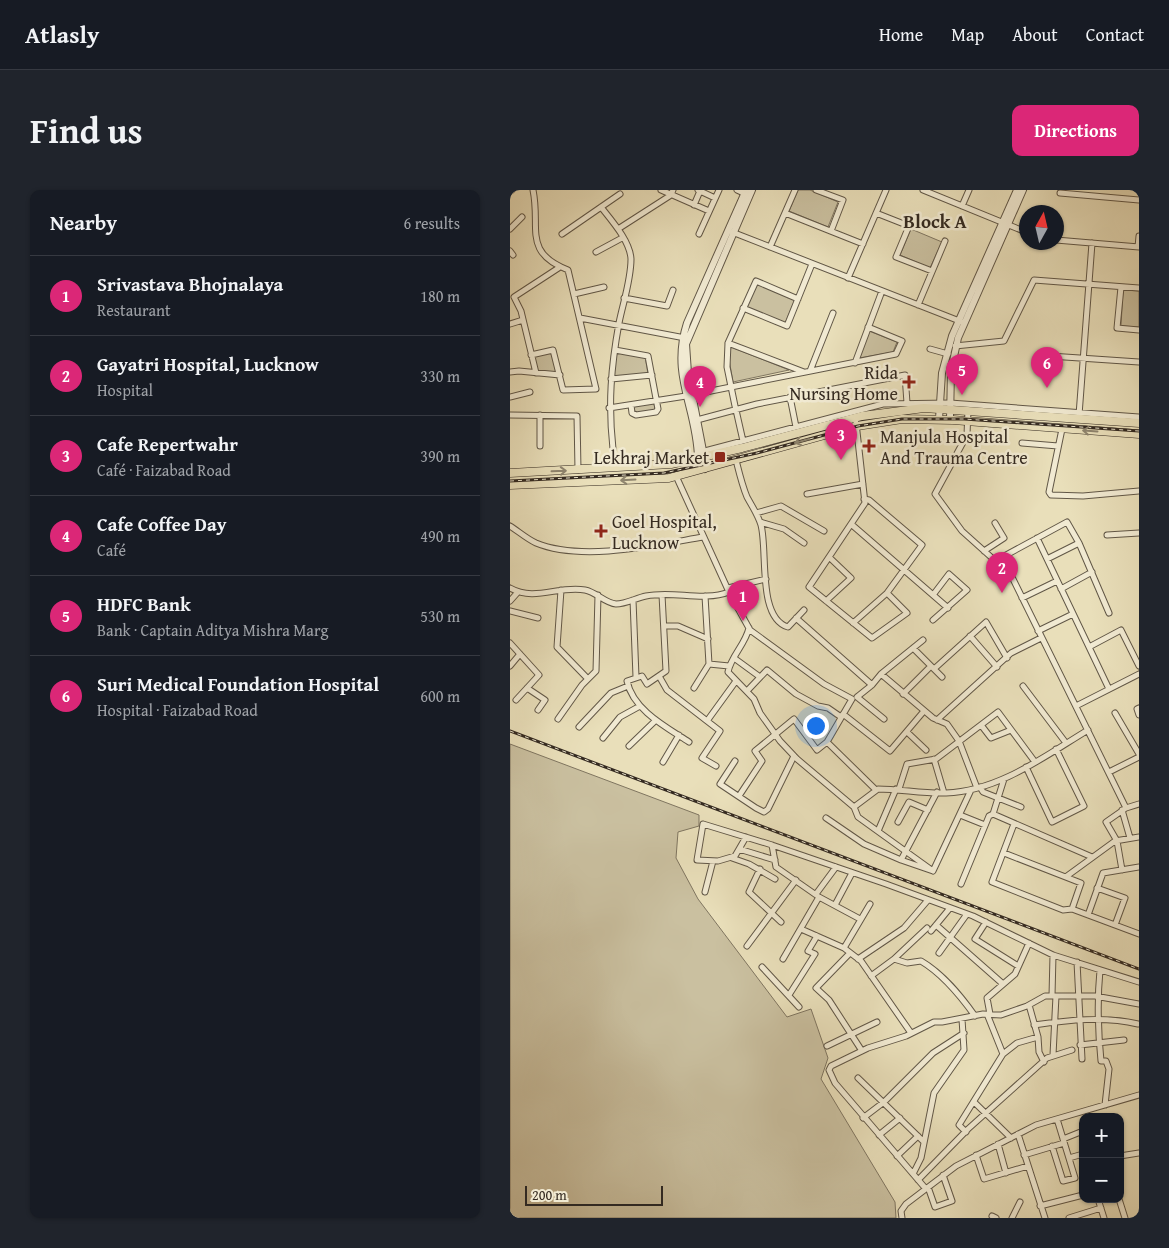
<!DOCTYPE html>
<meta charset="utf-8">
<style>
:root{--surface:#171b24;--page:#20242c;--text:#f1f3f6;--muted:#9ea1a6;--line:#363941;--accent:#db2777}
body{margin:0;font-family:"Gentium Book Plus",serif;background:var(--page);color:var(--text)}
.controls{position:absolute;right:15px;bottom:15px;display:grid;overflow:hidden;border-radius:10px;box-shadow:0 1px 4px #0004}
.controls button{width:45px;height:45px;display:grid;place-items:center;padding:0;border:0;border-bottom:1px solid var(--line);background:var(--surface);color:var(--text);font:25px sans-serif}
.compass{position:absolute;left:509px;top:15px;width:45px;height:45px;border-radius:50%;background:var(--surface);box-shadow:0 1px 4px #0004;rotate:8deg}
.scale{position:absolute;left:15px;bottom:12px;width:138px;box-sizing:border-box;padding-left:5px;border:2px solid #342a21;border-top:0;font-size:14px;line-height:18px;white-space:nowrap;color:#342a21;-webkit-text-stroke:4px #f1ead2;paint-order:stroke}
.you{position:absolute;left:305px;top:535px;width:18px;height:18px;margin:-12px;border:4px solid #fff;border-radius:50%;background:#1a73e8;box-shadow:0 0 0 8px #1a73e833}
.badge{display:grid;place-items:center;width:32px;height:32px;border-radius:50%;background:var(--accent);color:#fff;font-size:16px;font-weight:700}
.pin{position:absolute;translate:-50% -41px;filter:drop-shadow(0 1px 2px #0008)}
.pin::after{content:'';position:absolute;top:26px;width:18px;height:15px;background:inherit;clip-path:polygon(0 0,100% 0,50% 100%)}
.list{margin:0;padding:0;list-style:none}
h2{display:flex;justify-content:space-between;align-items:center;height:65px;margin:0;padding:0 20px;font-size:21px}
h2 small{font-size:16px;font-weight:400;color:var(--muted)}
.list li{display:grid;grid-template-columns:32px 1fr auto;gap:15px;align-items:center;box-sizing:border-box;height:80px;padding:0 20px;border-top:1px solid var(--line)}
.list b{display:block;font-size:19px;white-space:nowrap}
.list p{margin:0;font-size:16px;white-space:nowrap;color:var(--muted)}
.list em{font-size:16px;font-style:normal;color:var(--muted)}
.map{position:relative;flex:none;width:629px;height:1028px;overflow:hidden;border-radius:10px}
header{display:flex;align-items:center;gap:30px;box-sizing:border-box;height:70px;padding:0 25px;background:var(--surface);border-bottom:1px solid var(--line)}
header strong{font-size:24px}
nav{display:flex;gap:28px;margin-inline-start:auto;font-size:18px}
.intro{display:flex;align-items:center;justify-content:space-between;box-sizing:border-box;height:120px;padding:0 30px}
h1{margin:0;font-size:35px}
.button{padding:12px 22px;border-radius:10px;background:var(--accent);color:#fff;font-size:18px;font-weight:700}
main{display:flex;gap:30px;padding:0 30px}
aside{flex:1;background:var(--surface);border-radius:10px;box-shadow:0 1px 4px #0004}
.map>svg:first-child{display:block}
.green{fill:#cac0a0;stroke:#7f7560}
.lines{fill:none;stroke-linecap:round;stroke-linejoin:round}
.minor-casing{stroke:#615747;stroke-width:7}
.tertiary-casing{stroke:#615747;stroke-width:8}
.primary-casing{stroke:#342a21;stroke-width:9}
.minor{stroke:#f1ead2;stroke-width:5}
.tertiary{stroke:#f1ead2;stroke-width:6}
.primary{stroke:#e9dfba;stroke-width:8}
.rail-casing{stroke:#342a21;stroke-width:3}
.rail{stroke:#f1ead2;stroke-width:1;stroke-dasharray:4;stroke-linecap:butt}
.oneway{stroke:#8e846e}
.poi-dot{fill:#8f2418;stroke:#f1ead2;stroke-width:2}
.labels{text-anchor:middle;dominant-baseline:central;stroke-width:5;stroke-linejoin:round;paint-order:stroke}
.poi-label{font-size:18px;fill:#342a21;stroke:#f1ead2;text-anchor:end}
.neighbourhood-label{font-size:19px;font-weight:bold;fill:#342a21;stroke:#f1ead2}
</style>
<header>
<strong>Atlasly</strong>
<nav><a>Home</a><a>Map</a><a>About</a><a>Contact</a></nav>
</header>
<div class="intro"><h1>Find us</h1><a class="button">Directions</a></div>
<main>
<aside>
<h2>Nearby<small>6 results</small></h2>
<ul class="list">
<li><span class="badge">1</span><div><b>Srivastava Bhojnalaya</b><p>Restaurant</p></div><em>180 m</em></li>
<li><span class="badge">2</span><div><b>Gayatri Hospital, Lucknow</b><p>Hospital</p></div><em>330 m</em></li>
<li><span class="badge">3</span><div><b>Cafe Repertwahr</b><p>Café · Faizabad Road</p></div><em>390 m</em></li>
<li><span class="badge">4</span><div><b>Cafe Coffee Day</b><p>Café</p></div><em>490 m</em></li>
<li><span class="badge">5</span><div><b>HDFC Bank</b><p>Bank · Captain Aditya Mishra Marg</p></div><em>530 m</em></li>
<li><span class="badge">6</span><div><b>Suri Medical Foundation Hospital</b><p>Hospital · Faizabad Road</p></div><em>600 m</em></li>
</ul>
</aside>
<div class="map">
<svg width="629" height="1028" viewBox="0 0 629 1028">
<rect width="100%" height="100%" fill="#e9dfba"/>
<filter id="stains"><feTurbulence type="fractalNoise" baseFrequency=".004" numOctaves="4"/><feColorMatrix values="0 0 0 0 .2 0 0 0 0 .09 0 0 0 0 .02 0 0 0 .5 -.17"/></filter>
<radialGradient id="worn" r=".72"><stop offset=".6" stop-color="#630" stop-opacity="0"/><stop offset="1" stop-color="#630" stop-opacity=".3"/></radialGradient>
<path class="green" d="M 288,0 L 300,0 L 328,12 L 318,37 L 279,21 Z
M 401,39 L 432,52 L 420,78 L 390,65 Z
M 247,94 L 285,110 L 275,133 L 237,117 Z
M 613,100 L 629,101 L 629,137 L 611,136 Z
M 359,141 L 387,152 L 383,162 L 349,168 Z
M 221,157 L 279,180 L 223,192 L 219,169 Z
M 107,161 L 135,166 L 138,184 L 103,187 Z
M 42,162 L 47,184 L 27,182 L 23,166 Z
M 144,213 L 145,220 L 124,223 L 123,216 Z
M 0,554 L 189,625 L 189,636 L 168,642 L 166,668 L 188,709 L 277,827 L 301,819 L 318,868 L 311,889 L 385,1012 L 386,1028 L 0,1028 Z"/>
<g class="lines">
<defs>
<path id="minor" d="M 151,0 L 199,21
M 188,0 L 205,8
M 227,0 L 238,5
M 306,0 L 333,10 L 321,41
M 413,0 L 516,42
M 0,1 L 2,0
M 550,3 L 629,10
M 184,15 L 190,1
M 452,16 L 459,0
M 91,17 C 102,31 120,51 121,69 C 121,90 113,113 109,133 C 101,177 98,214 103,259
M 275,23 L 353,54
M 366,23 L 399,36 L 386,67 L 422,81
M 0,39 L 12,27
M 108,39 L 161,5 L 163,0
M 222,42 L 452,132
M 52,44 L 110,4
M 189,44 L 209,0
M 546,50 L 629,57
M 260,57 L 285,0
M 628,57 L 629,46
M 0,61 L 3,65
M 86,62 L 112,48
M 338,88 L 376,0
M 611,97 L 607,138 L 629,140
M 64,104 L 94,97
M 114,108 L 157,116 L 163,100
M 408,115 L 435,51
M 233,118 L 277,136 L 302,74
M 70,128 L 175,148
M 0,134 L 13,130
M 218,153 L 294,182
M 445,156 L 494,151 L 524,90 L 629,98
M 420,159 L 438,164
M 105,160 L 138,166 L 148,219 L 146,222 L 126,225 L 122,223 L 121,215
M 21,165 L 43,160 L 53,200 L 86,199 L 58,80 C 12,62 31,38 23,0
M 540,166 L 629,172
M 345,173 L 372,101
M 300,181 L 323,123
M 0,182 L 9,181 L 50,185
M 26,183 L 11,121 L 4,107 L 50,77
M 101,189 L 142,185
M 0,207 L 20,202
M 280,207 L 286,237
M 225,216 L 217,177 L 218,153 L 246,91 L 288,109
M 99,218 L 176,206 L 386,164 L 392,151 L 358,137
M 226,220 L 233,251
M 458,220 L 457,245 L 425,304 L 452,341 L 501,385 L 616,618
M 0,225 L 67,226 L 68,280
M 30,225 L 30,256
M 569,225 L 582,53
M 187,230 L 247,214 L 395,185 L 397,213
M 346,233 L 355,313 L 299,397 L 362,448 L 397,423 L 377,403
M 552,239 L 539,302 L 541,305 L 573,306 L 629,301
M 512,253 L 548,256
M 191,262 L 373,214 L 440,213 L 629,227
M 226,270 C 229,282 232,295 237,307 C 242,316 248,325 251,335 C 258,361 247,428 278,437 L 294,420
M 166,286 L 219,402 L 240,440 L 314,494 L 342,509 L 317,552 L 307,560 L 284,529 L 245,561 L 252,571 L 229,606
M 297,304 L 353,294
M 246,323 L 271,316 L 314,341
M 250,332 L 274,339 L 294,353
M 341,334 L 438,418
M 0,336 C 8,341 17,349 26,353 C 72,372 146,355 193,347
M 597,345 L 629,343
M 527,348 L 599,499
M 474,361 L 494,348 L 485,333
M 537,369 L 569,353
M 485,371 L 557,332 L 569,353 L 599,423
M 0,398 C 25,412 49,395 75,400 C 86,402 95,413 106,414 C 116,414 126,408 136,406 C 163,400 193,412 219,402
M 218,398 L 256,389
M 551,399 L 582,382
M 51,400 L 47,457 L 78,489
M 152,405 L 156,481 L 137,494 L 132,486 L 117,491 C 123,520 156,537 179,552
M 195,406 L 199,474
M 512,408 L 547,391
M 123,410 L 126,487
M 0,411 L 8,402
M 316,411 L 341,388 L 319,367
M 0,421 L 28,428
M 286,428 L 362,495 L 371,484 L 413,450
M 423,430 L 457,400 L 439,384 L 423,405
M 343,433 L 377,403 L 412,355 L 359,310 L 354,309
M 154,436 L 168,436 L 198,449
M 239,438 C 235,455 221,466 218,482 L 244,509 L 250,523 L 270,551 L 287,569 L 344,617 L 348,627 L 423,681
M 528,441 L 563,424
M 460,446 L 487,477
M 0,453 L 29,485 L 6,510
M 579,457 L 611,440 L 629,476
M 403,458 L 432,487
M 224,468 L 250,487
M 0,476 L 10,464
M 424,479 L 476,432 L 497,468
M 371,484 L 423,528 L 437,534 L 449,551 L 467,598
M 149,486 L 157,500 L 210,541 L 192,568 L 206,576
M 513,496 L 556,553
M 17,498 L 35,510 L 28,520
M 184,498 L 199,474 L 219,476
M 237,501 L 257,480 L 286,504 L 308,516 L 318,518 L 331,527
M 393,504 L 421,476
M 347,507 L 374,529
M 347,507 L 362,495
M 566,516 L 629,484
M 629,518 L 627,519 L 629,525
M 605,523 L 629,564
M 333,524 L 380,561 L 414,521
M 48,529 L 72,495 L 86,481 L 88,405
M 427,530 L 501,463 L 531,448
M 197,531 L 226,491
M 471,535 L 481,548 L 501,540
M 69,537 L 101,503 L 118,496
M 397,542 L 416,560
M 93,548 L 110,527 L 130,516
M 317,552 L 366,600
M 119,556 L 146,530
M 424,569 L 434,603
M 225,571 L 210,594 L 246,618 L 254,622 L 258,619 L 284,566
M 153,572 L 169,545
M 516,577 L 542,632 L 574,616 L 546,559
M 599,582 L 629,567
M 470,597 L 473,602 L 511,617
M 389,599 L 397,574 L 426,569 L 488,522 L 525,572
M 344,617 L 368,599 C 390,599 414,604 436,603 C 489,601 535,566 578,540
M 612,620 L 620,648
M 483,624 L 582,667
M 450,625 L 475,635
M 316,628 L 354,654 L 391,670 L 427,602
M 388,632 L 399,612 L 418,620
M 504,634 L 482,692 L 553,720 L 562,719 L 629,744
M 368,641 L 386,599
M 236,647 L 225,666 L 208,671 L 187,670 L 193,634 L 262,655 L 376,694 L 463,726 L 543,765 L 629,792
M 262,655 L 266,677 L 309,707 L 350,729
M 229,659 L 265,670
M 494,663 L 571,693 L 562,719
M 222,668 L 239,674 L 265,689
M 391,670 L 423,681 L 461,600
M 250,679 L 239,702 L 271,732
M 612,680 L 607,651 L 596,632 L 616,618 L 629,614
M 557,686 L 605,651 L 629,647
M 451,694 L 479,626 L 483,624 L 494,589
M 587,698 L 615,708 L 605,735
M 195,702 L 203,671
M 306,704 L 326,677
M 325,715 L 342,683
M 578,725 L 593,683 L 629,677
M 476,732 L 465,749 L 508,776
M 426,735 L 493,794
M 291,739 L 334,758 L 351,771 L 401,843
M 421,741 L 440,718
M 237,756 L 286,690
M 334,758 L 360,714
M 340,763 L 306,798 L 319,810 L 352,861
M 429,763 L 457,724
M 273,769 L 309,707
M 348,769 L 394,738 L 418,710
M 384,769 L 417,738
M 567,772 L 572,869
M 252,777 L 289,817
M 590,780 C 587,811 588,841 591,871 L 596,871 L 599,879 L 595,915
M 361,786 L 384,769 L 397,773 L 411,771 C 433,784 450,805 465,826
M 279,805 L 305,764 L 298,761 L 307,746
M 542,806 L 543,765
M 519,815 L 528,847 L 529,862 L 534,872
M 477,824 L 493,864
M 480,824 L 477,808 L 505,784 L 519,753
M 524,835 C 559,830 594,826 628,834
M 570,855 L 614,850
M 317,856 L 367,832
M 543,865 L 546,806
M 348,888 L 414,952
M 464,912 L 501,948
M 353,928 L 374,912 L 423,863 L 454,843
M 456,942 L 449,935 L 493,864 L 507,853 L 528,847
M 508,944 L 535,1028
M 369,945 L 390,928
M 553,949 L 573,941
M 488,954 L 496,983
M 542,956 L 553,991 L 565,988 L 547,929
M 466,965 L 474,989 L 518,976
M 514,965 L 554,953
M 387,966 L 408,946
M 610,966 L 629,963
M 559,968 L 573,964
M 403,984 L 411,968 L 424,903 L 454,860 L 452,829
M 408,990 L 458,939 L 537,868 L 562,860
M 418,997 L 425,1017 L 442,1011 L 433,985
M 416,999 L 325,893 L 319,880 L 321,876 L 358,858 L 396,846 L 424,832 L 432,832 L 473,824 L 491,825 L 517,816 L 535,806 L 585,806 L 629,814
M 588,1009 L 594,1028
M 609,1009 L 615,1028
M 530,1016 L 573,1005
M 482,1026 L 486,1028
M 392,1028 L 391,1021 L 396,1014 L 446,976 L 526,935 L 629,905
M 502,1028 L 510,1012
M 559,1028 L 591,1018"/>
<path id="tertiary" d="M 429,229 L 432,183 L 442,146 L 507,0
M 440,230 L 441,181 L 448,148 L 513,0
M 195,271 L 178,183 L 176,154 L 242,0
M 195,279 L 188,268 C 187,218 160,186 177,133 L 236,0"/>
<path id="primary" d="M 0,283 L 161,274 L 232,258 L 352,226 L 414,218 L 629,233
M 0,295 L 159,288 L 347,236 L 392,229 L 443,230 L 629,244"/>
</defs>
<use href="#minor" class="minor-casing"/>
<use href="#tertiary" class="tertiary-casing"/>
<use href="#primary" class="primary-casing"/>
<use href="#minor" class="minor"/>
<use href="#tertiary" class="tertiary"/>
<use href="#primary" class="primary"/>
<defs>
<path id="rail" d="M 0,291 L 154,283 L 247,263 L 348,236 L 392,229 L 454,229 L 629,241
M 0,541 L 629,779"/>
</defs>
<use href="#rail" class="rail-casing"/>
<use href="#rail" class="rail"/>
</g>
<defs><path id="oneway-shaft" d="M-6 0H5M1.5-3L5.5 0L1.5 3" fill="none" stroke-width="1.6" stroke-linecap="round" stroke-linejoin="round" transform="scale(1.25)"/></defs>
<g class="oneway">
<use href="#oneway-shaft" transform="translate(580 241) rotate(-176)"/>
<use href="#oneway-shaft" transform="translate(292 251) rotate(165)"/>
<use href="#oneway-shaft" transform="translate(49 281) rotate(-2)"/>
<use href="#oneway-shaft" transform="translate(118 290) rotate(177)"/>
</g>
<g class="poi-dot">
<path d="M396.5 184.5h5v5h5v5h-5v5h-5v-5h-5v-5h5z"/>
<path d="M356.5 248.5h5v5h5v5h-5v5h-5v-5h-5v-5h5z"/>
<rect x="204" y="261" width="12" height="12" rx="2.5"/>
<path d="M88.5 333.5h5v5h5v5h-5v5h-5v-5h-5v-5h5z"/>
</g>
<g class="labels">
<g class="poi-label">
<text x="388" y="182">Rida<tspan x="388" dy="21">Nursing Home</tspan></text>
<text x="370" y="246" text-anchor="start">Manjula Hospital<tspan x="370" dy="21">And Trauma Centre</tspan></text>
<text x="199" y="267">Lekhraj Market</text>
<text x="102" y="331" text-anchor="start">Goel Hospital,<tspan x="102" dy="21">Lucknow</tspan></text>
</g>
<g class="neighbourhood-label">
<text x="425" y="31">Block A</text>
</g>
</g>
<rect width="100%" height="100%" filter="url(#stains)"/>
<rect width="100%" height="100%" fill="url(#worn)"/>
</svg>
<div class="controls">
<button>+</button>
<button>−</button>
</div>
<svg class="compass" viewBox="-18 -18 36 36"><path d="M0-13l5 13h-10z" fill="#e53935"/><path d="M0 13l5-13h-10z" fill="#9ea1a6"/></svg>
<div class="scale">200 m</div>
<div class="you"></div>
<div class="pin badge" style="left:233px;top:431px">1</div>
<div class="pin badge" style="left:492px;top:403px">2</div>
<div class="pin badge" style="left:331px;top:270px">3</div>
<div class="pin badge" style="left:190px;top:217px">4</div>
<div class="pin badge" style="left:452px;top:205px">5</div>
<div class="pin badge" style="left:537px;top:198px">6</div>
</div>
</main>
